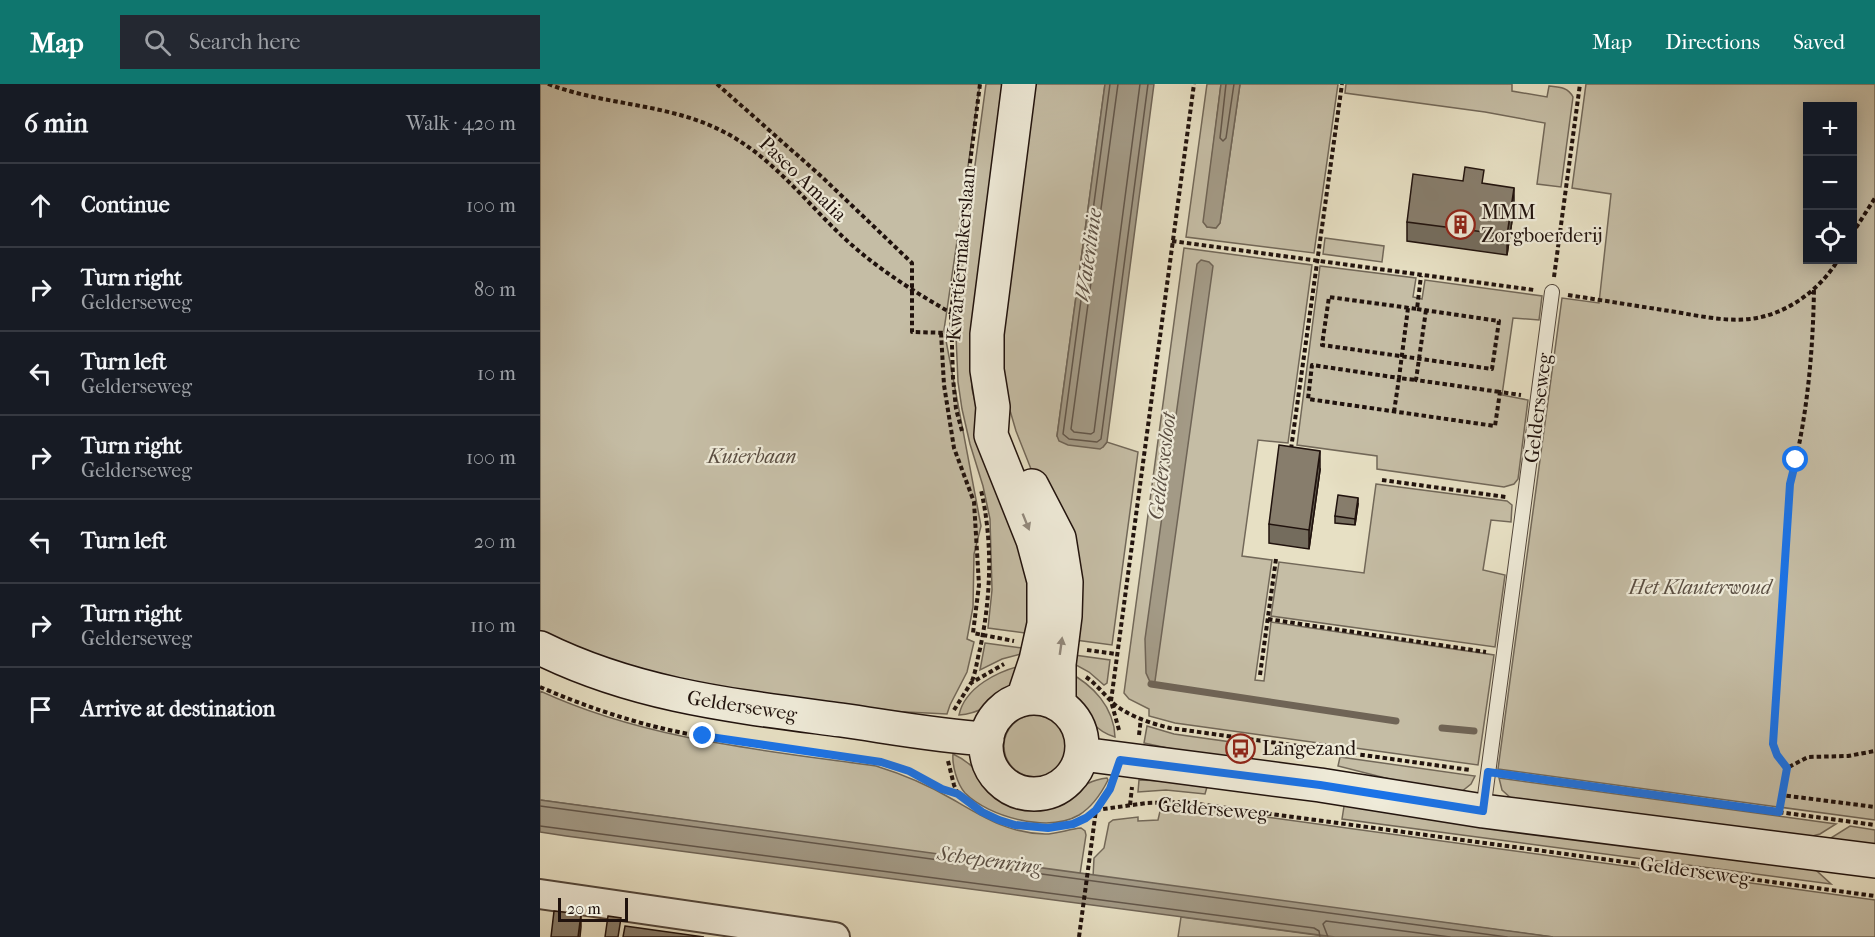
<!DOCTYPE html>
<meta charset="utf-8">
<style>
:root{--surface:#171b24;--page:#242831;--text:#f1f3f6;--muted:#9ea1a6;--line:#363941;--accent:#0f766e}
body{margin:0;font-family:"IM FELL French Canon",serif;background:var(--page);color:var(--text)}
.controls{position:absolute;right:18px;top:18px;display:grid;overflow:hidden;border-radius:0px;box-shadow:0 3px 15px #0003}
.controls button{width:54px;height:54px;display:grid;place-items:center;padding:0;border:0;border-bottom:2px solid var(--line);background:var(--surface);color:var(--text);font:30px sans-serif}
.scale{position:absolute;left:18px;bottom:15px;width:70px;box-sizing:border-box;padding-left:6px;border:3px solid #20120d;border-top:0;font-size:16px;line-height:21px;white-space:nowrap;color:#20120d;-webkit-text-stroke:4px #efebd9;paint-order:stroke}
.stop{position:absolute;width:18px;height:18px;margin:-14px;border:4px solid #1a73e8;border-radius:50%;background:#fff}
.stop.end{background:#1a73e8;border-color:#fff;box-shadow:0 2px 6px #0008}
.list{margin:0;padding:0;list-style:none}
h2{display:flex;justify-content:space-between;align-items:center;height:78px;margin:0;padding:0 24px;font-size:26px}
h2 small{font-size:20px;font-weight:400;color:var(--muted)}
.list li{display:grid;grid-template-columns:39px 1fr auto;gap:18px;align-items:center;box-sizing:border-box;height:84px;padding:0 24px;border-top:2px solid var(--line)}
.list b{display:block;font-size:22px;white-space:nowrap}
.list p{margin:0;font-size:20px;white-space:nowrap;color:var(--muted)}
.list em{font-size:20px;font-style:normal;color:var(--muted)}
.icon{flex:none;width:33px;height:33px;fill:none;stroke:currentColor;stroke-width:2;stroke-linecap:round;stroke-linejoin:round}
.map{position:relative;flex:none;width:1335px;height:853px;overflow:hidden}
header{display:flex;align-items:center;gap:36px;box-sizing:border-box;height:84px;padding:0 30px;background:var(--accent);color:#fff}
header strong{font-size:28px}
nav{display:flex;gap:33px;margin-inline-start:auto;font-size:21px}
.search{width:420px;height:54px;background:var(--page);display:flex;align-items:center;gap:15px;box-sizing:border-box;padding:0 21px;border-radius:0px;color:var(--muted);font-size:22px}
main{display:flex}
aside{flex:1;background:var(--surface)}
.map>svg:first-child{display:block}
.green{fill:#c5bda5;stroke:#726859;stroke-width:1.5;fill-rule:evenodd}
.water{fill:#a39a86;stroke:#6f6456;stroke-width:1.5}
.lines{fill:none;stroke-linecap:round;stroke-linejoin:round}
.shore{stroke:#62564a;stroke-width:1.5}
.stream{stroke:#6f6456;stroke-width:7}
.lane-casing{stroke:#52463b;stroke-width:16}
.street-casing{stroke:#52463b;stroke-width:32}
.secondary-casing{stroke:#20120d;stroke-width:36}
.path{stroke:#20120d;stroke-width:4;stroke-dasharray:4.5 3;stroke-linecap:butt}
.lane{stroke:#efebd9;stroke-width:14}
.street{stroke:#efebd9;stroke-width:28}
.secondary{stroke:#efebd9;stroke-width:33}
.wall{fill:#746c5d;stroke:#20120d;stroke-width:1.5}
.shaded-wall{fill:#5e584c;stroke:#20120d;stroke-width:1.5}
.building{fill:#877d6c;stroke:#20120d;stroke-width:1.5}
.oneway{fill:#92897d}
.route{stroke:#1a73e8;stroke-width:8}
.labels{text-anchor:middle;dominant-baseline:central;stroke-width:4.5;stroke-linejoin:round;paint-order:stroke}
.street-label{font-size:20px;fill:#20120d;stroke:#efebd9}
.poi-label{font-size:20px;fill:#20120d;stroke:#efebd9;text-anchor:start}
.park-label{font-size:20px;font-style:italic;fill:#5a4e42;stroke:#efebd9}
.water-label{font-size:21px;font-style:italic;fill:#5b4f43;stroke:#efebd9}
</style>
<header>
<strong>Map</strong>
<div class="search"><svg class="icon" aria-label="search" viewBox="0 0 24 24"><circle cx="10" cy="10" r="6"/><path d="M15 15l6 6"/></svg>Search here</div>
<nav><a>Map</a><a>Directions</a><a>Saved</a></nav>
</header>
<main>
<aside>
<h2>6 min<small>Walk · 420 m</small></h2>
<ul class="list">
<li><svg class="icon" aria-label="ahead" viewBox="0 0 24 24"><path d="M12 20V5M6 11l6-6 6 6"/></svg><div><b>Continue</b></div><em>100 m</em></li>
<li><svg class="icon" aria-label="right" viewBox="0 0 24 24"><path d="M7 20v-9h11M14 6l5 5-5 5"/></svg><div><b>Turn right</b><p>Gelderseweg</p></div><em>80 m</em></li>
<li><svg class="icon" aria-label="left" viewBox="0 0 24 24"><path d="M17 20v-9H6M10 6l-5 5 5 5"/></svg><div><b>Turn left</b><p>Gelderseweg</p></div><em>10 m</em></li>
<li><svg class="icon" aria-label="right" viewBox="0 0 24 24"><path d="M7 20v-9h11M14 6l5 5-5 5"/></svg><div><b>Turn right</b><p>Gelderseweg</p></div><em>100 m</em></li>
<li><svg class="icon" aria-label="left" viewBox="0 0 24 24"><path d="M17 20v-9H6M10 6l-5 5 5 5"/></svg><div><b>Turn left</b></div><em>20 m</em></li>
<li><svg class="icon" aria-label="right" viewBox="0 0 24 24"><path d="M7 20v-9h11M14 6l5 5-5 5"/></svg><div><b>Turn right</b><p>Gelderseweg</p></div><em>110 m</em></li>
<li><svg class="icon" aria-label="arrive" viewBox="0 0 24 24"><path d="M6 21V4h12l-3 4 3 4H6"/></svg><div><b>Arrive at destination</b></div></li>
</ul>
</aside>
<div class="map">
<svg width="1335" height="853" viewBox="0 0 1335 853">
<rect width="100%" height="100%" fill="#e7e0c4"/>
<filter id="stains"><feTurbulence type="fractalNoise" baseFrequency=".00333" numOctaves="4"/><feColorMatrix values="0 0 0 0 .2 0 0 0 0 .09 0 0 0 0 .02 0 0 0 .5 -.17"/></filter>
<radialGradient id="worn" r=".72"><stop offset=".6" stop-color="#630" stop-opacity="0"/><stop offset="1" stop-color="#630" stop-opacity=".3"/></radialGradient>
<path class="green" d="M 0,0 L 440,0 L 404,246 L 441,442 L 434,470 L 433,523 L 427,555 L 434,558 L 427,588 L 410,621 L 407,630 L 326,626 L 107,592 L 0,549 Z
M 446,0 L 463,0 L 438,189 L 431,287 L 432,305 L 442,347 L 487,459 L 492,550 L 448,544 L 452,506 L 450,435 L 443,402 L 430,360 L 422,325 L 418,298 L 416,252 L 422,177 Z
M 489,0 L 565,0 L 517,352 L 563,363 L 567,358 L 598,368 L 572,561 L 528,555 L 513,429 L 491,385 L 476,347 L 469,323 L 459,264 Z
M 667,0 L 681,0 L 664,138 L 667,143 L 676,144 L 680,139 L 700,0 L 798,0 L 774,169 L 646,153 Z
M 806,0 L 972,0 L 972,7 L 1007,13 L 1009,2 C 1019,3 1028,3 1033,13 L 1021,103 L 997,100 L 1005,39 L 945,28 L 805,9 Z
M 1046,0 L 1335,0 L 1335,736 L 958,685 L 1022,214 L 1059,219 L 1071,110 L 1032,104 ZM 1268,22 L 1312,22 L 1312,176 L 1268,176 Z
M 785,154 L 844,162 L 842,178 L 783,170 Z
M 644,164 L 772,181 L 748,359 L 718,356 L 702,472 L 732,476 L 715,596 L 724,597 L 731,538 L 954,571 L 938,681 L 635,639 L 609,632 L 609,625 L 589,615 L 584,609 Z
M 780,182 L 876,194 L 873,213 L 882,215 L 885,196 L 1002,212 L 999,236 L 973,234 L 962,311 L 988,316 L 978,395 L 974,400 L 964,403 L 837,385 L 837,372 L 757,361 Z
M 836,400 L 967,417 L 972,421 L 971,438 L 951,436 L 943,486 L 965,491 L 955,563 L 731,532 L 739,478 L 824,489 Z
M 445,559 L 490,565 L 481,570 L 462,575 L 440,586 Z
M 527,570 L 570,576 L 567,599 L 564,601 L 549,588 L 527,576 Z
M 484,581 C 479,589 475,599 469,606 C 457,619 437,630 419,631 C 425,603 458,587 484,581 Z
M 528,588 C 553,601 574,623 575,653 C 557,648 540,629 533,612 C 531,605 530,596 528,588 Z
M 0,607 C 106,656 222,666 336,682 C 362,690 388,701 412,715 C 443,733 467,749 505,750 C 517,750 529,745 541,744 L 545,747 L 546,751 L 540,790 L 0,716 Z
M464 662a31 31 0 1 1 62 0a31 31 0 1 1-62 0Z
M 607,642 L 634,650 L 691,658 L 689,677 L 604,659 Z
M 413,670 C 451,687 458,734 510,721 C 533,715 539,697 567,694 L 568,696 C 561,710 552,723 539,731 C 508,749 449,733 425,709 C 417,700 412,681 413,670 Z
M 800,673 L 935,692 L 931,700 L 921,708 L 885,704 L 798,682 Z
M 959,694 L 1296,740 L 1280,750 L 1265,754 L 972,715 L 962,706 Z
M 599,696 L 648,698 L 667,703 L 665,710 L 626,706 L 598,708 Z
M 805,716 L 1267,778 L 1291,800 L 802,735 Z
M 621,723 L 675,726 L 1335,816 L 1335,853 L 1013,853 L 553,793 L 554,774 L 564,764 L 569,739 L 573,736 L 598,733 L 598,737 L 618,736 Z
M 1310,742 L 1335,746 L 1335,764 L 1286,757 Z
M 641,833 L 791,853 L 638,853 Z"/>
<path class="water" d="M 565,0 L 614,0 L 567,358 L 563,363 L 560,365 L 528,361 L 519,357 L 517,352 Z
M 681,0 L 700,0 L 680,139 L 676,144 L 667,143 L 663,138 Z
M 661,176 L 669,178 L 673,182 L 615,597 L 611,600 L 606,589 L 605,555 L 657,180 Z
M 0,716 L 1013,853 L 795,853 L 26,752 L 0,748 Z"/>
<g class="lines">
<path class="shore" d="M 570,0 L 523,350 L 529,355 L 557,358 L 561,355 L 608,0
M 578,0 L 531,345 L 534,348 L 551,350 L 554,348 L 600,0
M 686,0 L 680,54 L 683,57 L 686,54 L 694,0
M 0,722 L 967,853
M 0,742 L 774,844 L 779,847 L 780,853
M 788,853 L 783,840 L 786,837 L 910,853"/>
<path class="stream" d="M 611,600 L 856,637
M 902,644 L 934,647"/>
<defs>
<path id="lane" d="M 943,727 L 1012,208"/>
<path id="street" d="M 0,810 L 295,853"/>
<path id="secondary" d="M 479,0 L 447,250 L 447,286 L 453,323 L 451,351 L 493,456 L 504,497 L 504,540 L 496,576 L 483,615
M 492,402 L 519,454 L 526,498 L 525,532 L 519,580 L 519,621
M 0,564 C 97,612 195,622 301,636 C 350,643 398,652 447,655
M446 662a48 48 0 1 1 96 0a48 48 0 1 1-96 0Z
M 542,670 L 780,701 L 943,727 L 1335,777"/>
</defs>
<use href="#lane" class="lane-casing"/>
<use href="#street" class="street-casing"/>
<use href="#secondary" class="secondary-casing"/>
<path class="path" d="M 8,0 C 66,22 129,19 184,48 C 231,72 265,117 303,153 C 336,184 373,207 411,229
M 177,0 L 282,93 L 372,179 L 372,248 L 410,249
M 1312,150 L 1335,114
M 632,157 L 994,206
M 1014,193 L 1040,0
M 1028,211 C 1060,216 1091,221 1123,226 C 1151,230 1181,238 1210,235 C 1246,231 1280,206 1298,176
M 868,224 L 859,294 L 772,281 L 768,315 L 955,342 L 960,308 L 981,311
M 877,225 L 959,237 L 952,285 L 782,261 L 789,213 L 877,225 L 881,192
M 886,226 L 876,296 L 960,308
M 401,249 L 404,301 L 414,364 L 434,418 L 439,501 L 433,549 L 474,557
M 854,328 L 859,294 L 876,296
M 422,347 L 416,325 L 413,294 L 411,229 L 440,0
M 751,365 L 802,0
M 842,396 L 966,413
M 728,535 L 946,568
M 547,566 L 576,570
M 720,591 L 736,475
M 546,593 C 555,599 562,608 570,616 C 584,631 610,639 630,644 L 930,686
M 432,597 C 436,587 437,576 440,565 C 451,513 453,458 441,406
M 0,603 C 42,621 85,636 129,646 C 199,661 271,668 341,678 L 368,687 L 402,705 L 418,710 L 442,728 L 459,736 L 490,743 L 522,743 L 546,734 L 556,726 L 607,719 L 643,718 L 1335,812
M 414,626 L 431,599 L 464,580
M 579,646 L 571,617 L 654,0
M 599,651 L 601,634
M 408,677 L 414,701 L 418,710
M 1247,684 L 1237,671 L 1233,660 L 1250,400 C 1267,336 1273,270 1274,204
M 964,691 L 1335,741
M 1241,711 L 1247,684 L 1268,673 L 1308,672 L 1335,667
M 590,721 L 592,703
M 1240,728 L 1241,711 L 1335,723
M 539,853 L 556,726 L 572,700"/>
<use href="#lane" class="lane"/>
<use href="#street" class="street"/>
<use href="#secondary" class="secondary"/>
</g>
<path class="wall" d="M 944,100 L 974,123 L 967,171 L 867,157 L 867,138 Z
M 780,386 L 769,465 L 729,459 L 729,440 Z
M 818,420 L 815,441 L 795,439 L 795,432 Z"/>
<path class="shaded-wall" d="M 974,104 L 974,123 L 967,171 L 967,151 Z
M 780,367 L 780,386 L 769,465 L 769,446 Z
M 818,414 L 818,420 L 815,441 L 815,435 Z
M 41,830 L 41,843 L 40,853 L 38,853 Z"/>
<path class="building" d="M 925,83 L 944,86 L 942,99 L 974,104 L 967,151 L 867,138 L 873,90 L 923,97 Z
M 739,361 L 780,367 L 769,446 L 729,440 Z
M 798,411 L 818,414 L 815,435 L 795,432 Z
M 14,827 L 41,830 L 38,853 L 11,853 Z
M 68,832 L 81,834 L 78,853 L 65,853 Z
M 85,842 L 164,853 L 83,853 Z"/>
<defs><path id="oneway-solid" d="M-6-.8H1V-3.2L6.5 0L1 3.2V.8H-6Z" transform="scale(1.5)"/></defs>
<g class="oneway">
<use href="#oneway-solid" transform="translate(486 438) rotate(68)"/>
<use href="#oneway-solid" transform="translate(521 562) rotate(-82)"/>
</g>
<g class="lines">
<path class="route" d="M 163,652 L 341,678 L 369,687 L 402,705 L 418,710 L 442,728 L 459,736 L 475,741 L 508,744 L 533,740 L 546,734 L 556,726 L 570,705 L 580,676 L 780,701 L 943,727 L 948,688 L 1239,728 L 1247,684 L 1237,671 L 1233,660 L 1250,400 L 1256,376"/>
</g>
<defs>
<symbol id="building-ring" viewBox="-11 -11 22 22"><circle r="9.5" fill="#efebd9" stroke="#8f2418" stroke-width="1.5"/><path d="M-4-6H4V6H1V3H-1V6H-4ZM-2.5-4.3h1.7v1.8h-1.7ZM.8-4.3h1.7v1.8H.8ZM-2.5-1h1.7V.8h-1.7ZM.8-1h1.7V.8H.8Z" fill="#8f2418"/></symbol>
<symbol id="bus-ring" viewBox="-11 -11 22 22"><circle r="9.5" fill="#efebd9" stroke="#8f2418" stroke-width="1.5"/><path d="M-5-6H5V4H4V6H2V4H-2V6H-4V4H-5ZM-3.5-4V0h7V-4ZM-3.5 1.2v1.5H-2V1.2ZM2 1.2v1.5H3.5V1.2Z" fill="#8f2418"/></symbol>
</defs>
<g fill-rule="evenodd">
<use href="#building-ring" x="904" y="124" width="33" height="33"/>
<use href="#bus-ring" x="684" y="648" width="33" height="33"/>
</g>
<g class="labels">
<g class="street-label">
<text transform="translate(263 95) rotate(44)">Paseo Amalia</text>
<text transform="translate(421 170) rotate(-85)">Kwartiermakerslaan</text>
<text transform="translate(998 324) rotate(-83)">Gelderseweg</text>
<text transform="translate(202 622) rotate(9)">Gelderseweg</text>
<text transform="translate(673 725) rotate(5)">Gelderseweg</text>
<text transform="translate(1155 787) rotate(8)">Gelderseweg</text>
</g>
<g class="poi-label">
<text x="941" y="128">MMM<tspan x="941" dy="23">Zorgboerderij</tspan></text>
<text x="722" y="664">Langezand</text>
</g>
<g class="park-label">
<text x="212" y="372">Kuierbaan</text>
<text x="1160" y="503">Het Klauterwoud</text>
</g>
<g class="water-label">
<text transform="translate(548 171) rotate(-82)">Waterlinie</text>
<text transform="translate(622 382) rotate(-83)">Geldersesloot</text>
<text transform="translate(449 776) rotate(8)">Schepenring</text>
</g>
</g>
<rect width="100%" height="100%" filter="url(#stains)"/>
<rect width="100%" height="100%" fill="url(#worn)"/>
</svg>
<div class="controls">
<button>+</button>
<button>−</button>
<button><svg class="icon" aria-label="locate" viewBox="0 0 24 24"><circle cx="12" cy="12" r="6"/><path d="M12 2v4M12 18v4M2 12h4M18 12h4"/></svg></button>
</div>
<div class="scale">20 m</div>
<div class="stop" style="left:1256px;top:376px"></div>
<div class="stop end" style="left:163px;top:652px"></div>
</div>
</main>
